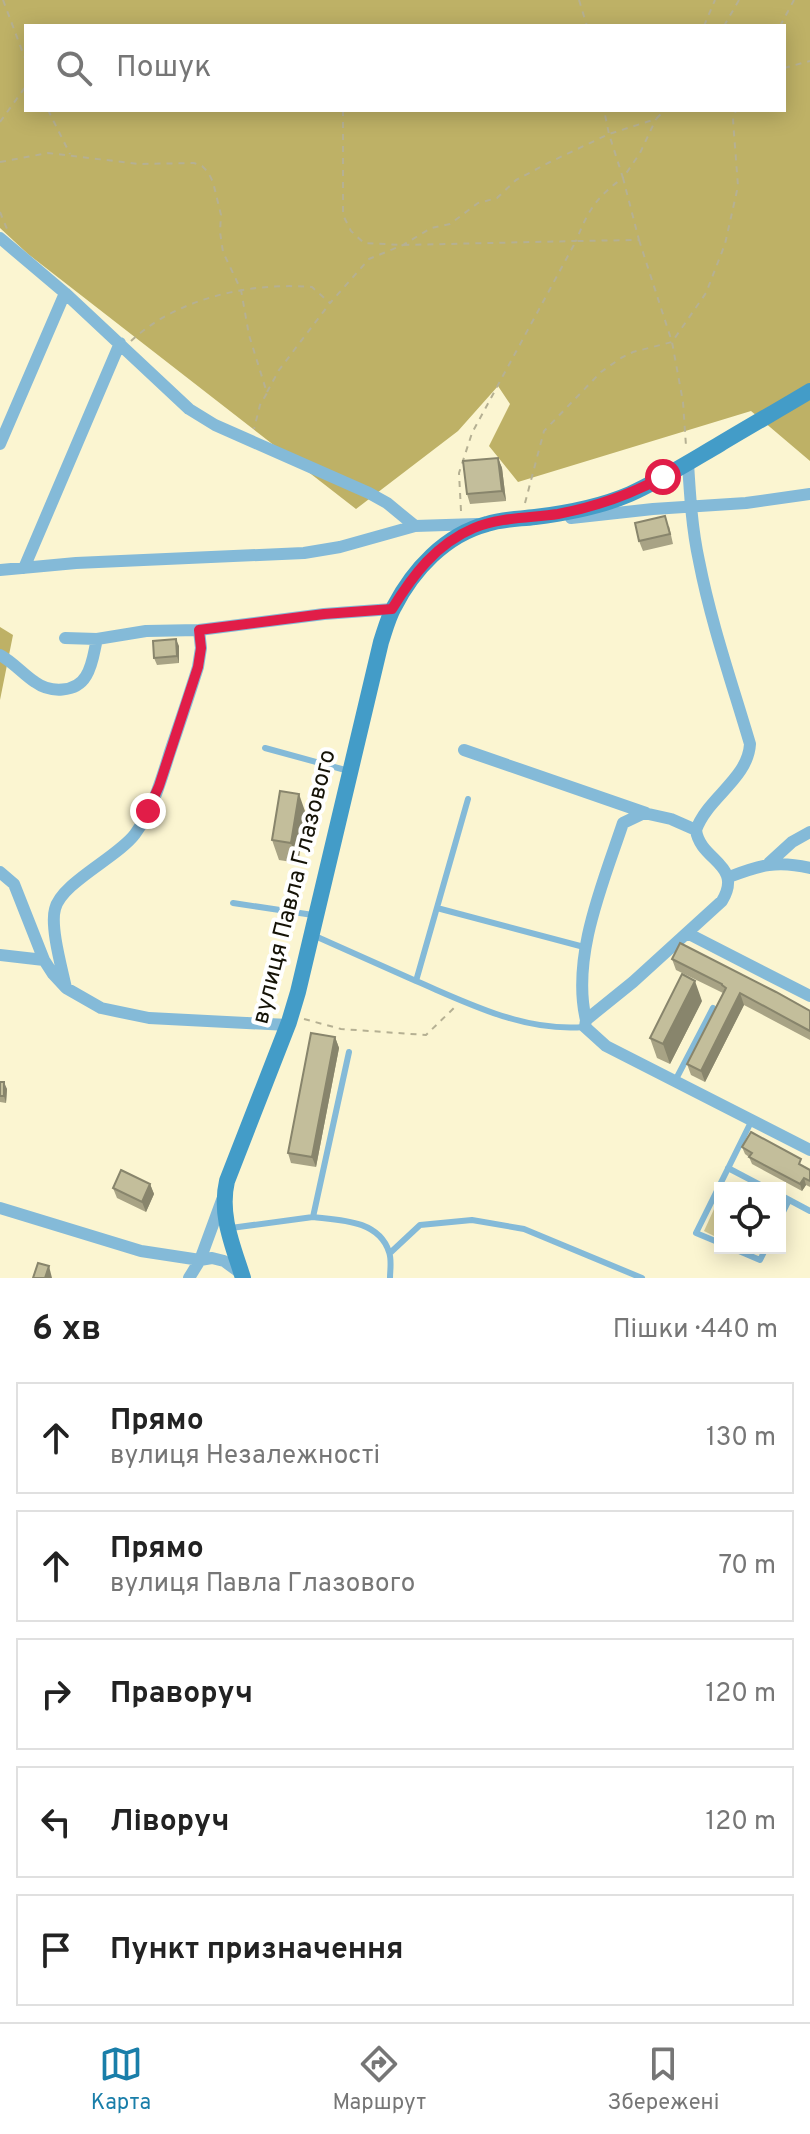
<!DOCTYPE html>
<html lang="uk">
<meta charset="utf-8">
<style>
:root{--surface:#fff;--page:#f2f2f2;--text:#222;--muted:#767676;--line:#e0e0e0;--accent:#197ea9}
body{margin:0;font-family:Overpass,sans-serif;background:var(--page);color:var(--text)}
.controls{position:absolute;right:24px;bottom:24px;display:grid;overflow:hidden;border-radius:0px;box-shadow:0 4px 20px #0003}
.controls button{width:72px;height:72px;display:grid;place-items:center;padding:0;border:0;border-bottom:2px solid var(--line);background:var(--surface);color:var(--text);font:40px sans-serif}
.stop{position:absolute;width:24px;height:24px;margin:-18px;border:6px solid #e11d48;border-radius:50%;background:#fff}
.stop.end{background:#e11d48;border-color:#fff;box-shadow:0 2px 8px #0008}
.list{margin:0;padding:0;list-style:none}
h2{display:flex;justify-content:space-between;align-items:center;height:104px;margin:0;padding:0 32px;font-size:34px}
h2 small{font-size:26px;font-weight:400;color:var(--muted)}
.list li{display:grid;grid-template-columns:52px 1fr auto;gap:24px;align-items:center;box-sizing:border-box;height:112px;margin:0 16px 16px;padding:0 16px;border:2px solid var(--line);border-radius:0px}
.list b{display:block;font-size:30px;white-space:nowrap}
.list p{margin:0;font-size:26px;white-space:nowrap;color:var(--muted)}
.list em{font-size:26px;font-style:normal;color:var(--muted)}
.icon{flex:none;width:44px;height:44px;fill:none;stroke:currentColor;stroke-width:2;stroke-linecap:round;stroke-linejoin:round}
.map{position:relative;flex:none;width:810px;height:1278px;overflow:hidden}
.search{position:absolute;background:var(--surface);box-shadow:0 4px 20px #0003;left:24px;right:24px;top:24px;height:88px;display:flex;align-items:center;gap:20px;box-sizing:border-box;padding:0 28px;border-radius:0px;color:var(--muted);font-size:30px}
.sheet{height:744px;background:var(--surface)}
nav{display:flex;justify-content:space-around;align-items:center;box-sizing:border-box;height:112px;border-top:2px solid var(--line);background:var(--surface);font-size:22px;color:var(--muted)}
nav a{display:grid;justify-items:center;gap:4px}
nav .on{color:var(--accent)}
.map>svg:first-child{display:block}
.green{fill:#d3ca96}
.forest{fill:#beb166;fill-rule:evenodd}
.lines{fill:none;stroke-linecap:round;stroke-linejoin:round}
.path{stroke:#b5b093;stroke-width:2;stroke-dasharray:6 6;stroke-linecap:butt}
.lane{stroke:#84bad8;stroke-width:6}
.street{stroke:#84bad8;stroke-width:12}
.secondary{stroke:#439cc8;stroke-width:16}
.wall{fill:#a8a385}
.shaded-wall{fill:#88856c}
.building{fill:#c3be9b;stroke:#88856c;stroke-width:2}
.route{stroke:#e11d48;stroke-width:10}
.labels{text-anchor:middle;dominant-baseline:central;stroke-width:8;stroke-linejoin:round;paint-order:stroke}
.street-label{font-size:24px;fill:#151307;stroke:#fff}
</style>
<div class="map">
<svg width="810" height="1278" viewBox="0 0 810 1278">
<rect width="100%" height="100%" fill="#fbf5d1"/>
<path class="green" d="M 720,1196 L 720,1239 L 704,1231 Z"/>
<path class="forest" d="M 0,0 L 810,0 L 810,461 L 751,411 L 518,482 L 489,446 L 510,404 L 498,386 L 458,431 L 356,509 L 28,254 L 0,228 ZM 26,26 L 784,26 L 784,110 L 26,110 Z
M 0,627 L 13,635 L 0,700 Z"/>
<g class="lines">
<path class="path" d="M 3,0 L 26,61
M 579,0 L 587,26
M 704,26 L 715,0
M 724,26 L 739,0
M 780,26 L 794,0
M 784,68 L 810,61
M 48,110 L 70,154
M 343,110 L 343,215 L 351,231 L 364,243 L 403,245 L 576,241 C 588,211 596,197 623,178 L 609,134 L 604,110
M 0,122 L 26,86
M 0,162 L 48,153 L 139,164 L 194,163 L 202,166 L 208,172 L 213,182 L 221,215 L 220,232 L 223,252 L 241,290 L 249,335 L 267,393 L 260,405 L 254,429
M 0,212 L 7,229
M 639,240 L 672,342 L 683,402 L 686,446
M 131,341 C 177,298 250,282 312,287 L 330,303 L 369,259 L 403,245 L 431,228 L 450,224 L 478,203 L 497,198 L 516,180 L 550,162 L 609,134 L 656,119 L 665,110
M 267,392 L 279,370 L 330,303
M 525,503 L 544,431 L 601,372 L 621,358 L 633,352 L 672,342 L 706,293 L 725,244 L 738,186 L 733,120 L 736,110
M 461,511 L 459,473 L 472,433 L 576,241 L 639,240 L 623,178 L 640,153 L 656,119
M 304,1019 L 341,1029 L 426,1035 L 456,1006"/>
<path class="lane" d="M 265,748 L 349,771
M 233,903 L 313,915
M 437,908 L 584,947
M 315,936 L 416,981 L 468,799
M 416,981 C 470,1004 524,1032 584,1027
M 675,1081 L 713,1008
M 728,1168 L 766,1188
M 780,1195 L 810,1211
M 313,1217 C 340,1220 379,1220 389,1252 C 392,1260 390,1270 390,1278
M 780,1218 L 789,1200
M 231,1228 L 313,1217 L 349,1052
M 720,1243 L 696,1233 L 752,1120
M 732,1248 L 760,1260 L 766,1248
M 390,1253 L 420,1225 L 472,1220 L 524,1229 L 642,1278"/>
<path class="street" d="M 0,238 L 65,293 L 189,409 L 215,425 L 369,493 L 387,503 L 415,526
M 0,444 L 65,293
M 688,463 C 690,496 692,529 699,561 C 711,623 732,683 750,744 C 748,779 707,798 696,830 C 700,861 744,864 722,901 L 633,982 L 586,1020 L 585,1027 L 606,1046 L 810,1150
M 571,518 L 653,509 L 746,503 L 810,494
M 24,568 L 120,343
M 0,570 L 76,563 L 304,553 L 340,547 L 415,526 L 477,524
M 65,638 L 97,639 L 146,631 L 199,630 L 324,614 L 392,609
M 0,655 C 13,662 23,674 35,682 C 50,693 76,693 86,676 C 93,665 94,651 97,639
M 464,750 L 646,813
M 769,863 L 792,842 L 810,832
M 0,872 L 14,884 L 44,960 L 53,974 L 66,988 L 101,1008 L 149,1018 L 288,1025
M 729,877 C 760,865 777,860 810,868
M 687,933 L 810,996
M 0,955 L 44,960
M 66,988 C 62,969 50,927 55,909 C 61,883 118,857 135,834 C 152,811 161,781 169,755 C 179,725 189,696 198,667 L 201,648 L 199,630
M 586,1020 C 571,957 603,883 623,823 L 644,813 L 671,819 L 696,830
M 0,1208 L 141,1251 L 200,1260 L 212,1258 L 224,1261 L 242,1274
M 189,1278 L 200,1260 L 222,1200"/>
<path class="secondary" d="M 243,1278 C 233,1246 219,1215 227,1181 L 289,1022 L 298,992 L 381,642 C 385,630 388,618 394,607 C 413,570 445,535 487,524 C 502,519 519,519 535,517 C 567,513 600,507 630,494 C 661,480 691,461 720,444 C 750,426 780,409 810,391"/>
</g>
<path class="wall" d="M 498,458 L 502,468 L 506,501 L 470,504 L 467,494 Z
M 669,526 L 673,544 L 643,551 L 639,541 Z
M 179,646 L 179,663 L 157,665 L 154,658 Z
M 306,814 L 298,863 L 279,860 L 272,840 Z
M 672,959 L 810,1011 L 810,1040 L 744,1005 L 705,1082 L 691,1075 L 687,1064 L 723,993 L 676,970 Z
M 702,1001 L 670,1064 L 657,1058 L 650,1038 Z
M 335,1037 L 339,1048 L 316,1167 L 291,1163 L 288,1153 Z
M 0,1082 L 7,1089 L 6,1103 L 0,1102 Z
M 742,1147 L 804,1166 L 810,1170 L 810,1187 L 806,1185 L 802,1191 L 752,1164 L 749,1157 L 745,1154 Z
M 150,1184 L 154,1194 L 146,1212 L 117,1198 L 113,1188 Z"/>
<path class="shaded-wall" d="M 498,458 L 502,468 L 506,501 L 502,491 Z
M 176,639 L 179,646 L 179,663 L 177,656 Z
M 299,794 L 306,814 L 298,863 L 291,843 Z
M 695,981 L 702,1001 L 670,1064 L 663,1044 Z
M 740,993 L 744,1005 L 705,1082 L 701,1071 Z
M 335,1037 L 339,1048 L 316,1167 L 312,1157 Z
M 4,1082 L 7,1089 L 6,1103 L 4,1096 Z
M 804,1178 L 806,1185 L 802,1191 L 800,1184 Z
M 150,1184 L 154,1194 L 146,1212 L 142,1202 Z
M 49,1266 L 52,1278 L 45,1278 Z"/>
<path class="building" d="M 498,458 L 502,491 L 467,494 L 463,461 Z
M 665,516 L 670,534 L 639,541 L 635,523 Z
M 176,639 L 177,656 L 154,658 L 153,641 Z
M 280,791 L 299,794 L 291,843 L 272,840 Z
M 680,943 L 776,992 L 810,1011 L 810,1031 L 740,993 L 701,1071 L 687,1064 L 726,988 L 722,985 L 722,984 L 672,959 Z
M 682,974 L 695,981 L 663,1044 L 650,1038 Z
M 311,1033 L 335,1037 L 312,1157 L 288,1153 Z
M 0,1082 L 4,1082 L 4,1096 L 0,1096 Z
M 751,1132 L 801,1159 L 799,1164 L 810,1170 L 810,1181 L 804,1178 L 800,1184 L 749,1157 L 752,1153 L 742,1147 Z
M 121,1170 L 150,1184 L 142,1202 L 113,1188 Z
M 38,1263 L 49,1266 L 45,1278 L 33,1278 Z"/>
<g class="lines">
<path class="route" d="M 148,811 L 159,786 L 198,667 L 201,648 L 199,630 L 324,614 L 392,609 C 413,575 436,544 474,528 C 500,517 531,518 558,514 C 596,507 629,495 663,477"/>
</g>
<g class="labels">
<g class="street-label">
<text transform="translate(295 887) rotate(-76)">вулиця Павла Глазового</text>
</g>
</g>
</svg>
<div class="controls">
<button><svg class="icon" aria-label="locate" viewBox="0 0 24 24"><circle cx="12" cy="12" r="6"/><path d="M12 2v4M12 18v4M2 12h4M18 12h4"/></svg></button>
</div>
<div class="stop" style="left:663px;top:477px"></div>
<div class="stop end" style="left:148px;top:811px"></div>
<div class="search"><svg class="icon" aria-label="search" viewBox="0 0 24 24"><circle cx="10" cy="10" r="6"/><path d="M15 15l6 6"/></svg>Пошук</div>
</div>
<section class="sheet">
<h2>6 хв<small>Пішки · 440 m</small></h2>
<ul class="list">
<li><svg class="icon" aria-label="ahead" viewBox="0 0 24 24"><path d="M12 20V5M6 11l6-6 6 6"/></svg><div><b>Прямо</b><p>вулиця Незалежності</p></div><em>130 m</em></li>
<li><svg class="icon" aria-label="ahead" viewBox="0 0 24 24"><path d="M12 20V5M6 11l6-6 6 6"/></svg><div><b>Прямо</b><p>вулиця Павла Глазового</p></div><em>70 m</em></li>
<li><svg class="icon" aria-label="right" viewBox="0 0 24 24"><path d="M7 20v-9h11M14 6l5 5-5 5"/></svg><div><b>Праворуч</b></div><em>120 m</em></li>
<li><svg class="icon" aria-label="left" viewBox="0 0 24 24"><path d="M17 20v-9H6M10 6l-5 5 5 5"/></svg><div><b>Ліворуч</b></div><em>120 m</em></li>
<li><svg class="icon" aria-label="arrive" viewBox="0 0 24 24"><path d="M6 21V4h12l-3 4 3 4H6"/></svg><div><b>Пункт призначення</b></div></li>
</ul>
</section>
<nav>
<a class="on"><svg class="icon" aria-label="map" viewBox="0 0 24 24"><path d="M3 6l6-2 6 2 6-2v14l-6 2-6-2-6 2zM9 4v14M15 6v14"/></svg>Карта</a>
<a><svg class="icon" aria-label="directions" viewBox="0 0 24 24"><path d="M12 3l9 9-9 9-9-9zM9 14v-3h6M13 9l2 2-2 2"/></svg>Маршрут</a>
<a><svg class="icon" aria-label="saved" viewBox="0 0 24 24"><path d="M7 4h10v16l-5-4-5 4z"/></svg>Збережені</a>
</nav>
